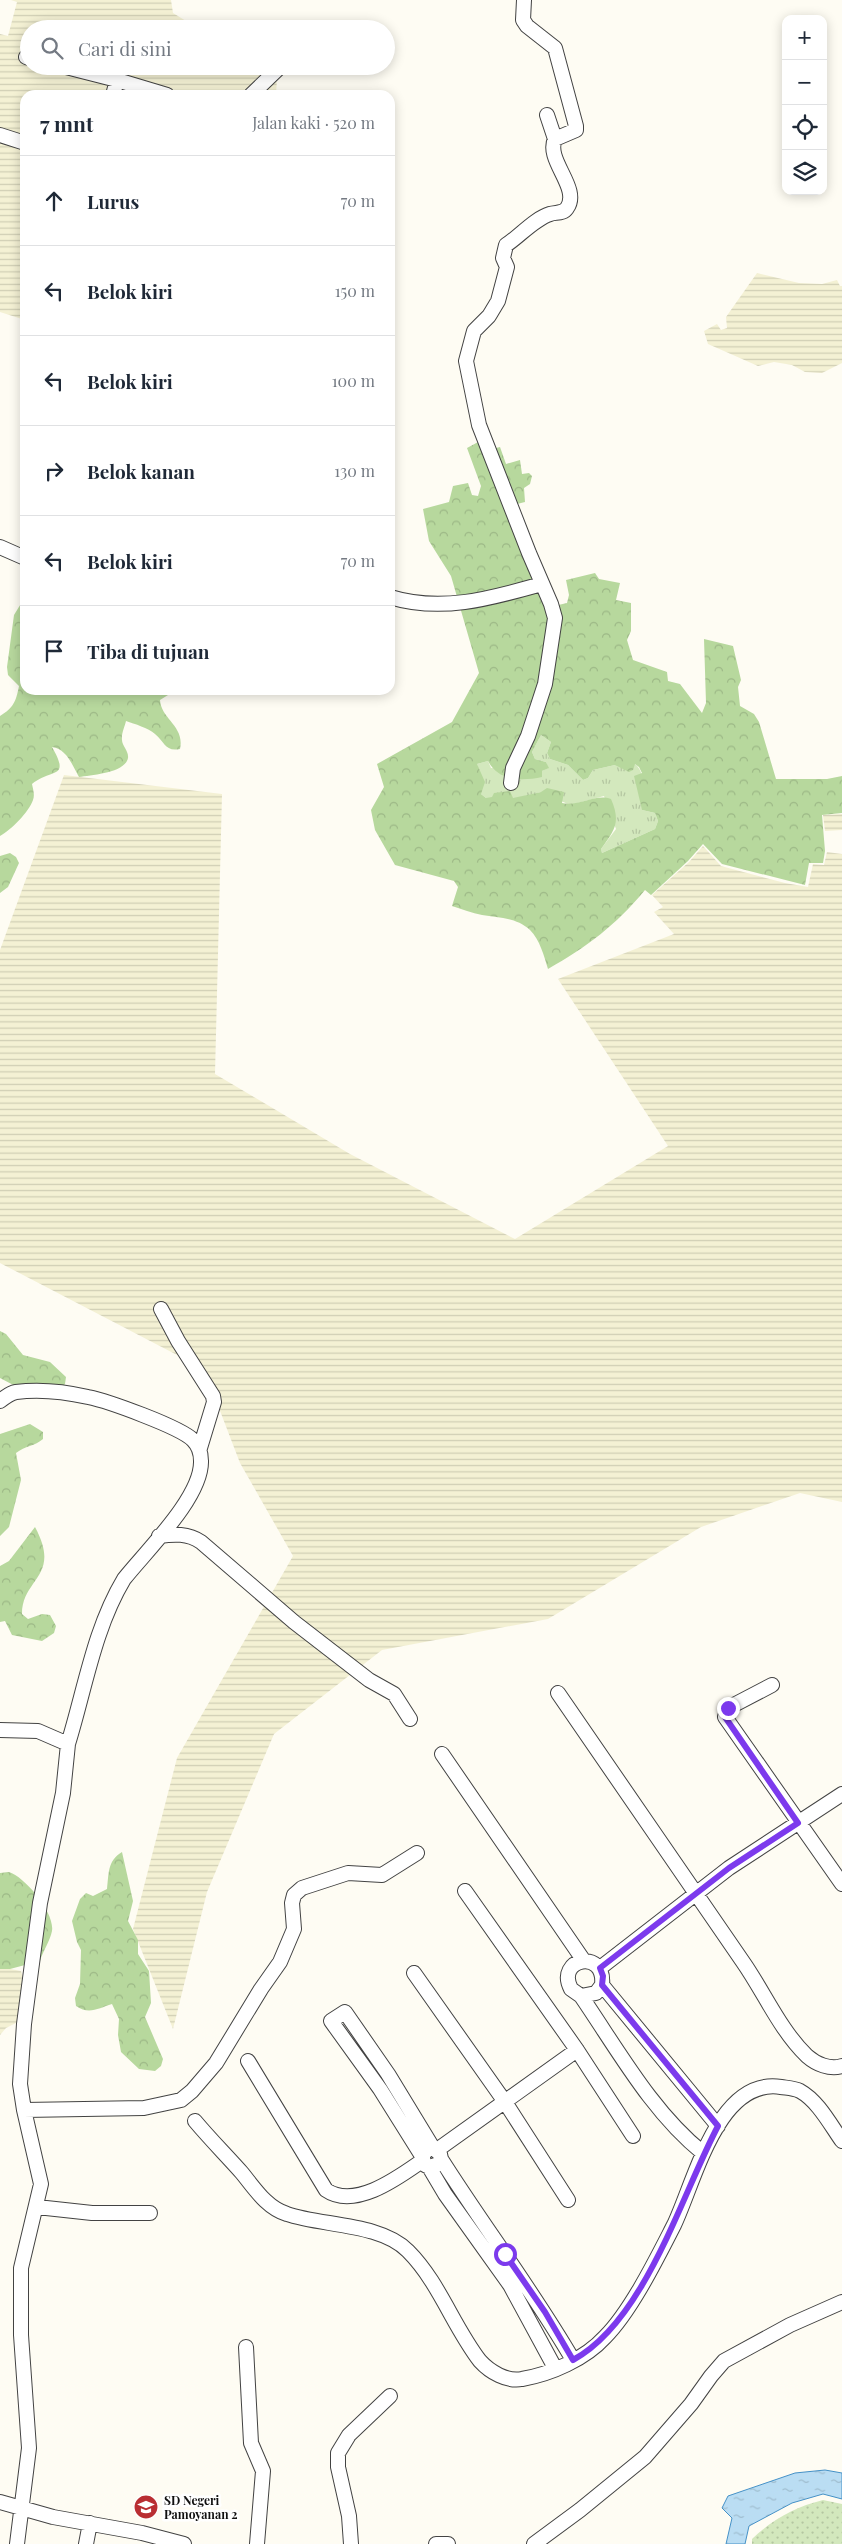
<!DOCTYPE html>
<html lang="id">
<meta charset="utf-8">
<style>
:root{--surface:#fff;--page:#f2f2f3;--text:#1f2937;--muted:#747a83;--line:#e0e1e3}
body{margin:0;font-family:"Playfair Display",serif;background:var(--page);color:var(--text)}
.controls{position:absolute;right:15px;top:15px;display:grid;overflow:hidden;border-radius:10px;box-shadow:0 2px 12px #0003}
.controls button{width:45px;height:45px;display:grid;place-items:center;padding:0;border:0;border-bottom:1px solid var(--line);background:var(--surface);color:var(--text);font:25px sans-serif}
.stop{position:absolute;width:15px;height:15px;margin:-11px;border:4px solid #7c3aed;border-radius:50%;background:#fff}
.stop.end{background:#7c3aed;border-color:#fff;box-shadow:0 1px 5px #0008}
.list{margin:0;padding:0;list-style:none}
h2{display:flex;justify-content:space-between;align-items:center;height:65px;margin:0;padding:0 20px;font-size:21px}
h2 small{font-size:16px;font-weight:400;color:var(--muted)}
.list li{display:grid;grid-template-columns:32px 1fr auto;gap:15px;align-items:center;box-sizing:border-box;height:90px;padding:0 20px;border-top:1px solid var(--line)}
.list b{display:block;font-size:19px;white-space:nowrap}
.list em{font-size:16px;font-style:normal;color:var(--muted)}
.icon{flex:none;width:28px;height:28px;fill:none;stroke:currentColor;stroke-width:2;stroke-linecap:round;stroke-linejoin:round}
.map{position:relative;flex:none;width:842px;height:2544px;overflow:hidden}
.search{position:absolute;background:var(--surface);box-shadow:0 2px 12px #0003;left:20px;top:20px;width:375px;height:55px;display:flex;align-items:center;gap:12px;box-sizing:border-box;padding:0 18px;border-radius:28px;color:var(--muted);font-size:19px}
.panel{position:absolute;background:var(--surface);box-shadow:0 2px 12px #0003;left:20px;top:90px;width:375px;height:605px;border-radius:15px}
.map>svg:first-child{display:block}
.farmland{fill:url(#farmland-rules)}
.grass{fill:url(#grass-tufts)}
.forest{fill:url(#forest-crowns);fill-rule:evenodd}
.park{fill:url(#park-dots)}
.water{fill:url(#water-ripples);stroke:#4591c7}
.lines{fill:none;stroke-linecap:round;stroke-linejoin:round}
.minor-casing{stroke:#434343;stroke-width:16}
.minor{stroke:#fff;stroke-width:14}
.route{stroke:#7c3aed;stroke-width:6}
.labels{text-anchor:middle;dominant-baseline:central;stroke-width:5;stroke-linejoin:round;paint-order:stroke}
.poi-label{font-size:12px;font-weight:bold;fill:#101010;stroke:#fff;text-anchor:start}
</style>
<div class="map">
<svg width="842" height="2544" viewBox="0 0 842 2544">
<defs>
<pattern id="farmland-rules" width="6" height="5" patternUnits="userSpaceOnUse" patternTransform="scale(1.25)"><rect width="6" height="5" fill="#f4f1d4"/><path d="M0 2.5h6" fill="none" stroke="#d0ceb5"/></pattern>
<pattern id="grass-tufts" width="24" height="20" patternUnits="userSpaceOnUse" patternTransform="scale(1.25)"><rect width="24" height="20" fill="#d3e8bd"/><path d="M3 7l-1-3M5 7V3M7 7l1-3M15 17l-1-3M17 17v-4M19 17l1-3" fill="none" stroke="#b4c6a1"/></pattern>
<pattern id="forest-crowns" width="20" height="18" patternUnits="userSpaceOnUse" patternTransform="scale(1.25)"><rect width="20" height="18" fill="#b7d89d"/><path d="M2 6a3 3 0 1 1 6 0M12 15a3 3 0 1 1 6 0" fill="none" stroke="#9cb886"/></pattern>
<pattern id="park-dots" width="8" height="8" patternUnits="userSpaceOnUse" patternTransform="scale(1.25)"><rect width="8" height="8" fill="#d3e8bd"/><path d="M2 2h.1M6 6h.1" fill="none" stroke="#b4c6a1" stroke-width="1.8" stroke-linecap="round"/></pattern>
<pattern id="water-ripples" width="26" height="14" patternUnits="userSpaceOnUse" patternTransform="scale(1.25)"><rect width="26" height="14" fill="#baddf3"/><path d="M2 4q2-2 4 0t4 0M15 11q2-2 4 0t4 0" fill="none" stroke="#9fbdcf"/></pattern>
</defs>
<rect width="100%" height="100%" fill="#fefcf3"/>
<path class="farmland" d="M 11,0 L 171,0 L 173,13 L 199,29 L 29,29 L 29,66 L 259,66 L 277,78 L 276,95 L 25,95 L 25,320 L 0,312 L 0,34 L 8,36 L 17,2 Z
M 757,273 L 799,283 L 822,284 L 837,280 L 840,286 L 842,286 L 842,363 L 822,373 L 805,372 L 792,365 L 774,362 L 758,366 L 708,344 L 704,331 L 717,324 L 721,330 L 727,328 L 726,317 Z
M 64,775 L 222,794 L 215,1074 L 350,1154 L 515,1239 L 668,1146 L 558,979 L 674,934 L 654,912 L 663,907 L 652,895 L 689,862 L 703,846 L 721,866 L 785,883 L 808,887 L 813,864 L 824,865 L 827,852 L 842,854 L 842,1502 L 800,1493 L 701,1527 L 548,1619 L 382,1650 L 274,1734 L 207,1892 L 173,2029 L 133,1929 L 177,1758 L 293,1556 L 240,1463 L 204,1369 L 0,1263 L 0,950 Z
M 842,814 L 842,830 L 825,831 L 823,815 Z
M 0,1967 L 21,1971 L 24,1982 L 20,2021 L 6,2028 L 0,2035 Z"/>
<path class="grass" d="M 541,735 L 551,742 L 547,753 L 550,759 L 568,765 L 583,780 L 588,778 L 593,770 L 615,765 L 635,764 C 647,773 642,796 642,810 L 655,813 L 658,821 L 655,829 L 602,853 L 601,849 L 616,829 L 604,796 L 570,805 L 541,792 L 513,799 L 486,798 L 481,794 L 477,764 L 488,761 L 491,768 L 542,771 L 548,768 L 546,762 L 535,759 L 532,752 Z"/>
<path class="forest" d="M 491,435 L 496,448 L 500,447 L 506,464 L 520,460 L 522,474 L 529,473 L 532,476 L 530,484 L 524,488 L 525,502 L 517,504 L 554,606 L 567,603 L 569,595 L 566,580 L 595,573 L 599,579 L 620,583 L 616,600 L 631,603 L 631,631 L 627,640 L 633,660 L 667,672 L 668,681 L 680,684 L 702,713 L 706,703 L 704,639 L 733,646 L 741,680 L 738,687 L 740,706 L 754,714 L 759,722 L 776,779 L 827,779 L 842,776 L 842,813 L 822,815 L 825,851 L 823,863 L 809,863 L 805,885 L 722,864 L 703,844 L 688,861 L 651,895 L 645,890 C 616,925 587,947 548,969 C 544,956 540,940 530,930 C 516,917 499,918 482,915 C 472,913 462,909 452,906 L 458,887 L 454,881 L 395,865 L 375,830 L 371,810 L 384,787 L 377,764 L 452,722 L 479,673 L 451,576 L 429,541 L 423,509 L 449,502 L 453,486 L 468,483 L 472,495 L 478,496 L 481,486 L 467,448 ZM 541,735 L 551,742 L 547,753 L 550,759 L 568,765 L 583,780 L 588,778 L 593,770 L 615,765 L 629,772 L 633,770 L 635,764 L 639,767 L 642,773 L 634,776 L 642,810 L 655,813 L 658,821 L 655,829 L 602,853 L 601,849 C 615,830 621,822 611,799 C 595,793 579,807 562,803 L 564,792 L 547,788 L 541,792 L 513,798 L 510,791 L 494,793 L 492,797 L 486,798 L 481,794 L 485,782 L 477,764 L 488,761 C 499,782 523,781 542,777 L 542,771 L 549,768 L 546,762 L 535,759 L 532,752 Z
M 25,597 L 25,690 L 176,690 L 160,700 C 161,719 185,726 180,749 C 165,752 165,742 155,734 C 148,728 135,724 126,721 C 125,726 121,734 122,740 C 122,746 129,751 128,758 C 125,773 92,775 79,777 C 72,765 67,749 52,747 C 71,780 51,768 32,784 C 33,789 35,795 33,800 C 29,812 11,830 0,836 L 0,716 C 13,708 16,702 19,686 L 8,675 L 7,667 L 14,615 Z
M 10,853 L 16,857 L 19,863 L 8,887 L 0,893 L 0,856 Z
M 0,1331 L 6,1334 L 23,1355 L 50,1362 L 66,1377 L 65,1384 L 54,1395 C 40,1391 33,1379 19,1388 L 0,1378 Z
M 30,1424 L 43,1432 L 43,1439 C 35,1446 25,1446 16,1453 L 21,1480 L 9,1527 L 0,1536 L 0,1434 Z
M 35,1527 C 62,1577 22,1578 22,1614 L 28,1619 L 42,1614 L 50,1615 L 56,1626 L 54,1633 L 42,1641 L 12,1635 L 5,1621 L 0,1622 L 0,1566 L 9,1561 Z
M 122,1852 L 133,1901 L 128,1921 L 138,1940 L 138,1954 L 149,1971 L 151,2003 L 145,2017 L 163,2059 L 161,2066 L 155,2071 L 139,2069 L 121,2052 L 118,2035 L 119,2019 L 112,2004 C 99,2008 89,2015 76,2006 L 75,1998 L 80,1984 L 81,1950 L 77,1942 L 72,1921 L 80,1899 L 86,1893 L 93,1896 L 107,1889 C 109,1874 107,1861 122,1852 Z
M 9,1872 C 25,1877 55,1913 52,1931 C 50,1941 43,1951 40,1961 L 10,1969 L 0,1969 L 0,1873 Z"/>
<path class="park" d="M 823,2500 L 842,2504 L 842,2544 L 752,2544 L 752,2539 C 773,2519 795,2507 823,2500 Z"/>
<path class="water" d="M 825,2470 L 842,2473 L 842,2499 L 823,2494 L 792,2503 L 749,2526 L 745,2544 L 726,2544 L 732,2518 L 722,2508 L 728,2496 L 795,2473 Z"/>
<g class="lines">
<defs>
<path id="minor" d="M 26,57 L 29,58
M 62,66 L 117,80
M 113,95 L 117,80 L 167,95
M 251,95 L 281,66
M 547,115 L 555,139
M 0,135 L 25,143
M 0,547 L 25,558
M 390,597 C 442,613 492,598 542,584
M 511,783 L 513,768 L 528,736 L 545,684 L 555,618 L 551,604 L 529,553 L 479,425 L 466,361 L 474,331 L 489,316 L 498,301 L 507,267 L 503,258 L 506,245 C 520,236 534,219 550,214 C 556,212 563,214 567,208 C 581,188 545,160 555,139 L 576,130 L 576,126 L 555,48 L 527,26 L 523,20 L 524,0
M 161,1309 L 178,1341 L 213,1396 L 214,1402 L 200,1448
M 0,1401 C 5,1397 10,1393 16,1392 C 39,1389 66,1392 88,1397 C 108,1401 180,1427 193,1440 C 199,1446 201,1452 201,1461 C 202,1497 147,1550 124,1579 C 94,1629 85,1689 68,1744
M 159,1536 C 174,1534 188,1533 201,1542 L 294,1622 L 369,1680 L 394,1694 L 410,1719
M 772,1685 L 728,1708 L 725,1717 L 842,1884
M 558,1693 C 620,1782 681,1873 743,1962 C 764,1992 780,2030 807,2056 C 816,2064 830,2070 842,2066
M 0,1730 L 38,1731 L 68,1744 L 63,1793 L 40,1903 L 24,2024 L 20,2084 L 24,2110 L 144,2108 L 181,2100 L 192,2091 L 216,2063 L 261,1989 L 280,1962 L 294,1929 L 292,1903 L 294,1895 L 302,1888 L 348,1873 L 382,1875 L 417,1853
M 442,1754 L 584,1961
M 465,1891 L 577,2050 L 633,2136
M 600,1968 L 729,1868 L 842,1794
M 414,1973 L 505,2102 L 568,2200
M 602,1985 L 596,1993 L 581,1996 L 571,1989 C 555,1958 606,1948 602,1985 L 718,2126
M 581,1996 C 618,2050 652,2112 703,2153
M 248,2061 L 326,2190 C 355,2210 399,2177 422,2161
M 195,2121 C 210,2139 227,2156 242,2173 C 255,2189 267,2208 287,2214 C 321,2226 381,2223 408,2251 C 439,2282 453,2326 480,2361 C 490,2372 507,2382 522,2379 C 551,2374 585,2359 605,2337 C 631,2311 657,2258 674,2225 C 695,2181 718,2077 781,2087 C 788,2088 794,2088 800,2091 C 818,2101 830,2124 842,2141
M 437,2150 L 577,2050
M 422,2156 L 380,2089 L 331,2021 L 345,2012 L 388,2074 L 433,2148
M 441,2159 L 439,2164 L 429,2167 L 425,2165 L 422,2156 L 428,2149 L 433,2148 L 440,2154 L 441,2159 C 484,2227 533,2291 573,2360
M 429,2167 L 445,2194 L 510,2285 L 555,2368
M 37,2207 L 92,2213 L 150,2213
M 246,2347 L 251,2443 L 263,2471 L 257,2544
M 0,2502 L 53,2517 L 142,2533 L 184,2544
M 17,2544 L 29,2448 L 21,2335 L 21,2268 L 41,2184 L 24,2110
M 86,2544 L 90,2523
M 351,2544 L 349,2516 L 338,2467 L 338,2453 L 349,2435 L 390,2396
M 436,2544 L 448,2544
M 534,2544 L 580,2510 L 645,2457 L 691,2404 L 711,2376 L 724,2361 L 790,2325 L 842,2302"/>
</defs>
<use href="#minor" class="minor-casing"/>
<use href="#minor" class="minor"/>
</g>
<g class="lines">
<path class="route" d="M 505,2254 L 545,2312 L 573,2360 C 645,2321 681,2196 718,2126 L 602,1985 L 603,1976 L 600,1968 L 729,1868 L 798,1823 L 725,1717 L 728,1708"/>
</g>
<defs>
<symbol id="school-disc" viewBox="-11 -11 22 22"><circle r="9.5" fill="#b92e32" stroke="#fff"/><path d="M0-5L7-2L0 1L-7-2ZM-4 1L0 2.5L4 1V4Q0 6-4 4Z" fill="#fff"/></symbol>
</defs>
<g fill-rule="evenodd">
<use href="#school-disc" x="132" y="2493" width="28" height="28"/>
</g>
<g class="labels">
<g class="poi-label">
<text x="164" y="2500">SD Negeri<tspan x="164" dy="14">Pamoyanan 2</tspan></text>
</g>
</g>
</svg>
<div class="controls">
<button>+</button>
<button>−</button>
<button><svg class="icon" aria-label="locate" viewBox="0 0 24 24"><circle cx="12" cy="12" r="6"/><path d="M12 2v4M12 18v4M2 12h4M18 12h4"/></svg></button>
<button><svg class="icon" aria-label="layers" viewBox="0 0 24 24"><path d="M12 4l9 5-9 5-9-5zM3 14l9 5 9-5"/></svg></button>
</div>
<div class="stop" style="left:505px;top:2254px"></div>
<div class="stop end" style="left:728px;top:1708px"></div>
<div class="search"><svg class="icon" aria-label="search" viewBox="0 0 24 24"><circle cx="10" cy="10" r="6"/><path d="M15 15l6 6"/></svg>Cari di sini</div>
<section class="panel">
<h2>7 mnt<small>Jalan kaki · 520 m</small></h2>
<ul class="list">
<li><svg class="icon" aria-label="ahead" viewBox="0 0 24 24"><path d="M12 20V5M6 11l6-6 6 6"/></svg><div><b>Lurus</b></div><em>70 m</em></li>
<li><svg class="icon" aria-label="left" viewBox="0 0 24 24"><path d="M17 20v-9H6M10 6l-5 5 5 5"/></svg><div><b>Belok kiri</b></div><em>150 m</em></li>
<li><svg class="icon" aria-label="left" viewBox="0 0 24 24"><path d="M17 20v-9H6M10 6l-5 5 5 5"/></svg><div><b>Belok kiri</b></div><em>100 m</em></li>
<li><svg class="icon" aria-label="right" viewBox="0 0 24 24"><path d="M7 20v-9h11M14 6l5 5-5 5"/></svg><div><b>Belok kanan</b></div><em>130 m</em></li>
<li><svg class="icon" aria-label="left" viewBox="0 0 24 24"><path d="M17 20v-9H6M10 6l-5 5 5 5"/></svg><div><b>Belok kiri</b></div><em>70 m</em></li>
<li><svg class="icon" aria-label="arrive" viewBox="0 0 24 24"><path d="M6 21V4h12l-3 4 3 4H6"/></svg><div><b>Tiba di tujuan</b></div></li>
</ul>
</section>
</div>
